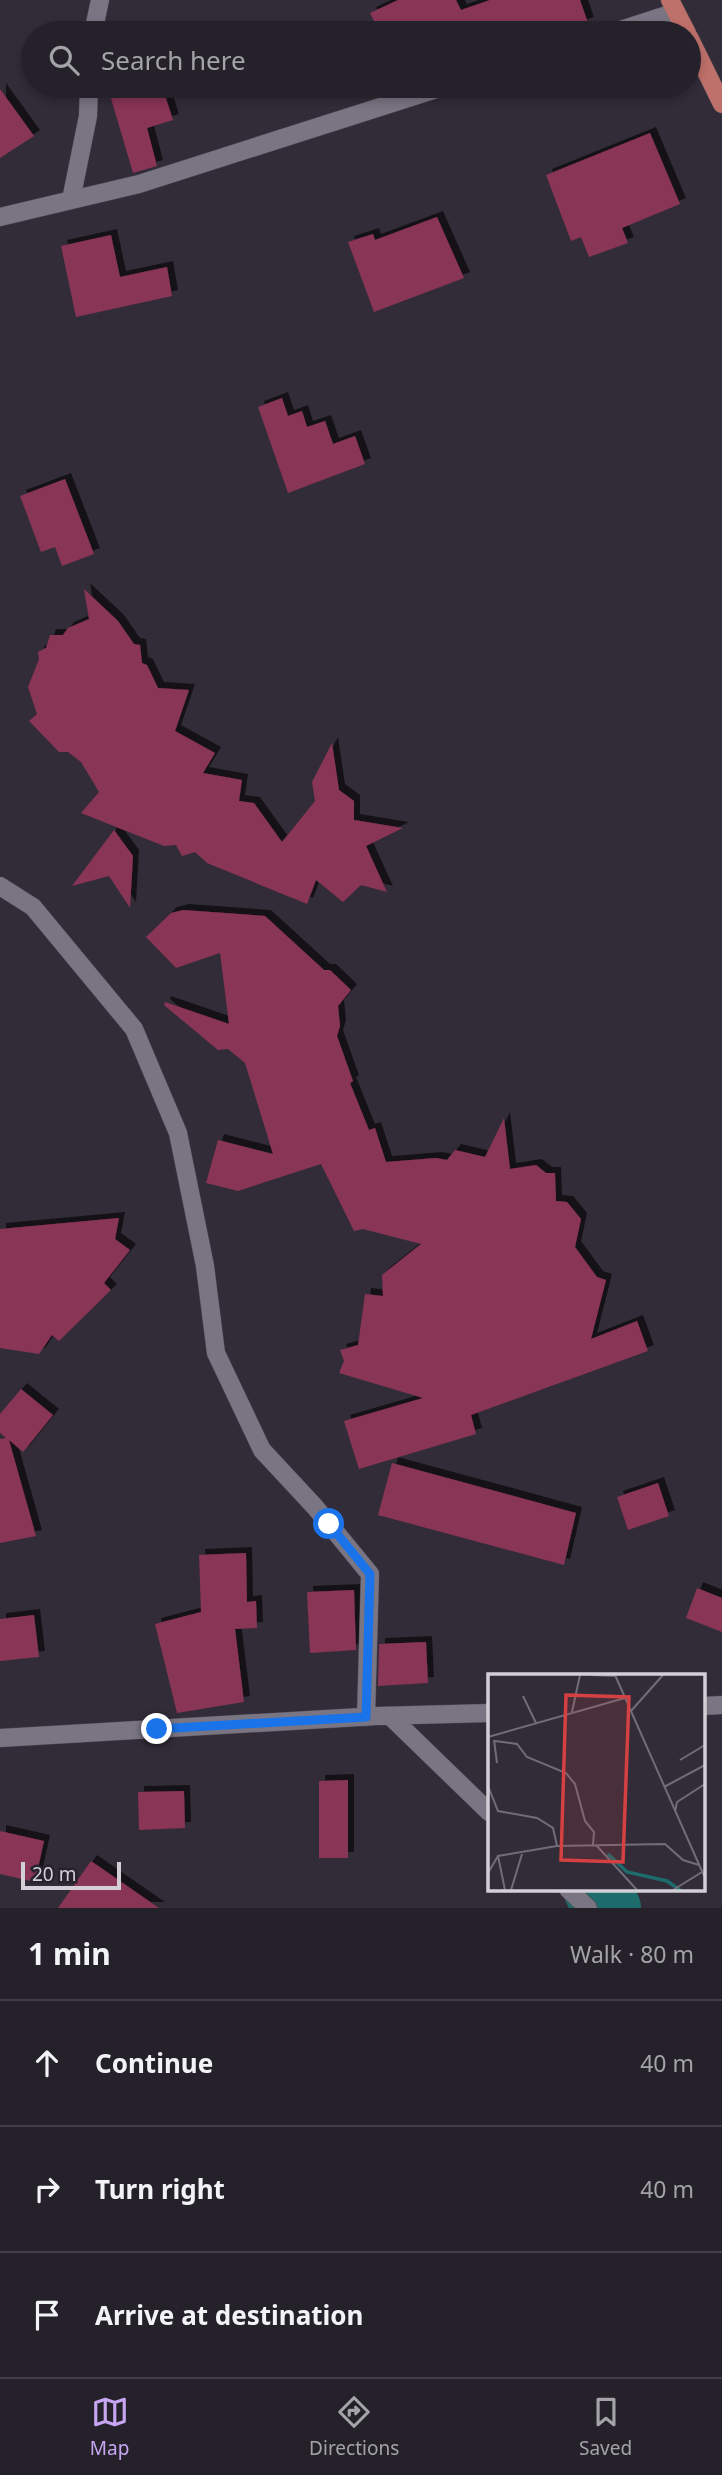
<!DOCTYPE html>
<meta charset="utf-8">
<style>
:root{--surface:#25212a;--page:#2d2932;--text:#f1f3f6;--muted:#a3a3a8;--line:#423e47;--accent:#c6a6f0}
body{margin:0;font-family:"Noto Sans",sans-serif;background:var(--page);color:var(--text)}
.scale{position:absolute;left:21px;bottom:18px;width:100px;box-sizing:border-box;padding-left:7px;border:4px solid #d2cfd7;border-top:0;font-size:19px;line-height:24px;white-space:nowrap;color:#d2cfd7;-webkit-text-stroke:5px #27222e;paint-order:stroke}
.stop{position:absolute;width:21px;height:21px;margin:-16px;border:5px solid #1a73e8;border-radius:50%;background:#fff}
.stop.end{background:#1a73e8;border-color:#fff;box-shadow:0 2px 7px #0008}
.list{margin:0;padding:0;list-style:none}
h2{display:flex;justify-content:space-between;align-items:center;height:91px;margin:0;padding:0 28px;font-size:30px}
h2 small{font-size:23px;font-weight:400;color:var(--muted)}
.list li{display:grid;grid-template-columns:46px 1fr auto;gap:21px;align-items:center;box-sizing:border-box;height:126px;padding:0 28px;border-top:2px solid var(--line)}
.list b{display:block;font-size:26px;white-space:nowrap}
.list em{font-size:23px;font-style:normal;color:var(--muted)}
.icon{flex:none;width:38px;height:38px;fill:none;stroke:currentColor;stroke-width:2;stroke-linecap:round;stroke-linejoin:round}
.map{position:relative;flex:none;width:722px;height:1908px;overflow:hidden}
.search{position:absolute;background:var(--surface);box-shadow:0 4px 10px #0003;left:21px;right:21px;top:21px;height:77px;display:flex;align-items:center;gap:18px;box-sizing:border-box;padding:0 24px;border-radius:38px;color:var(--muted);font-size:26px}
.sheet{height:469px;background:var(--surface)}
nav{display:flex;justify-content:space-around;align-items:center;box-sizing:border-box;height:98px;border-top:2px solid var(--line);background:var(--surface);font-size:19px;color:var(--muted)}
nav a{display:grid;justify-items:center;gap:4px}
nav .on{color:var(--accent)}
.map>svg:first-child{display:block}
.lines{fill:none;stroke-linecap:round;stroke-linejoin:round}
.river{stroke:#1e6b6c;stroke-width:60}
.building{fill:#893455;filter:url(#shadow)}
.minor-casing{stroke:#4d4853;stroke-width:19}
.major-casing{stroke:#4d4853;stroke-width:19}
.minor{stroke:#7a7583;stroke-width:18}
.major{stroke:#be706a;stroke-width:18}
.route{stroke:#1a73e8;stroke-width:9}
.inset-river{fill:none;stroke:#1e6b6c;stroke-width:3.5}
.inset-road{fill:none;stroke:#716d78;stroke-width:2}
.view{fill:#d54142;fill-opacity:0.15;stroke:#d54142;stroke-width:3.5}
.inset-edge{fill:none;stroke:#d2cfd7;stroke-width:3.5}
</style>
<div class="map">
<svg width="722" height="1908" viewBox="0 0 722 1908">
<defs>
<filter id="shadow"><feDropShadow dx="6" dy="-6" stdDeviation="0" flood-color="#0009"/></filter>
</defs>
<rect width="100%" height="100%" fill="#312c38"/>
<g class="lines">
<path class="river" d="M 593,1889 L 598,1899 L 611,1908"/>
</g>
<path class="building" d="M 398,0 L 456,0 L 461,10 L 490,0 L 580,0 L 588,23 L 559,33 L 380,33 L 370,13 Z
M 141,86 L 162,86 L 173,120 L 147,128 L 157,166 L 133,173 L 110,95 Z
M 0,89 L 34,136 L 0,158 Z
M 650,133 L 680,204 L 622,228 L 628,243 L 589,257 L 581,237 L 571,241 L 546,175 Z
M 437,217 L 464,278 L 374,312 L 348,242 L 373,234 L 375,240 Z
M 111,235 L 120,277 L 167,267 L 172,296 L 76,317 L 61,246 Z
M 282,398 L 288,416 L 302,411 L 307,427 L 325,421 L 333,444 L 355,436 L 365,464 L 288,493 L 258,407 Z
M 65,479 L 94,554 L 62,566 L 55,547 L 41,552 L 20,496 Z
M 84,589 L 118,621 L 134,644 L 140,645 L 142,663 L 147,665 L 158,688 L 189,690 L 175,731 L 215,753 L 203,773 L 242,780 L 239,801 L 254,803 L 282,842 L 315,801 L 312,782 L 332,743 L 339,790 L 354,801 L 354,820 L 403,828 L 366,846 L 387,892 L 361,885 L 343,902 L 316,880 L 307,904 L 207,863 L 195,852 L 182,856 L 176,845 L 164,846 L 81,813 L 99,792 L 81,762 L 68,752 L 59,752 L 29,721 L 37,714 L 28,687 L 39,659 L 38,652 L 46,648 L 50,635 L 63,635 L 68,628 L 89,619 Z
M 114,830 L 133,856 L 130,908 L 109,876 L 72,886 Z
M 183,910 L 265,916 L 324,970 L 330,970 L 351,990 L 338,1006 L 340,1026 L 337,1036 L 353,1081 L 350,1083 L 369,1130 L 375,1128 L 386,1162 L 436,1158 L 447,1160 L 455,1150 L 485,1157 L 504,1118 L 510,1169 L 536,1165 L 546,1173 L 555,1173 L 556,1201 L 567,1202 L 581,1219 L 575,1247 L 597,1277 L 606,1280 L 591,1339 L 637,1321 L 648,1351 L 471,1415 L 476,1434 L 359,1469 L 344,1421 L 423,1398 L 339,1373 L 344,1361 L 340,1350 L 358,1345 L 365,1294 L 383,1296 L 382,1275 L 421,1244 L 363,1229 L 354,1231 L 321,1164 L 238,1191 L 206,1183 L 218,1140 L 273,1154 L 245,1063 L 228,1049 L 218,1050 L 164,1005 L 165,1002 L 229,1024 L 220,953 L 176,968 L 146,937 L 171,913 Z
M 119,1218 L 115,1239 L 130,1250 L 104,1283 L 111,1290 L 59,1341 L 52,1335 L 39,1354 L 0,1348 L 0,1229 Z
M 21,1389 L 53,1415 L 23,1452 L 9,1440 L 36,1536 L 0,1543 L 0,1439 L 6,1438 L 0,1433 L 0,1414 Z
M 392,1463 L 576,1513 L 564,1565 L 378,1515 Z
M 658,1483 L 669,1516 L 628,1530 L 617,1497 Z
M 246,1553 L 247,1602 L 256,1601 L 257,1628 L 235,1629 L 244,1702 L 177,1713 L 155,1624 L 201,1612 L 199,1555 Z
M 697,1588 L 722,1598 L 722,1632 L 686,1618 Z
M 354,1590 L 356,1650 L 310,1653 L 307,1592 Z
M 34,1615 L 39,1657 L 0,1661 L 0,1619 Z
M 426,1642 L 428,1683 L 378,1686 L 379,1644 Z
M 348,1780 L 348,1858 L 319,1858 L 319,1781 Z
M 184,1791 L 185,1828 L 139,1830 L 138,1792 Z
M 0,1831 L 44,1841 L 35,1882 L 0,1874 Z
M 91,1861 L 159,1908 L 58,1908 Z"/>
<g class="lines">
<defs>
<path id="minor" d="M 93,33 L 100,0
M 611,33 L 676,12
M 71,200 L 88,116 L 89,86
M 0,217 L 139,184 L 446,86
M 0,886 L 33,907 L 134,1029 L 178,1133 L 205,1266 L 216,1353 L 262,1450 L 315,1507 L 370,1574 L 366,1717
M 703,1706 L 722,1705
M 390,1716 L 489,1812
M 0,1738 L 377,1716 L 489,1713
M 568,1889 L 588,1908"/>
<path id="major" d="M 670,0 L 687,33
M 689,37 L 722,104"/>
</defs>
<use href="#minor" class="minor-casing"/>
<use href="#major" class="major-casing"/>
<use href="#minor" class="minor"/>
<use href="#major" class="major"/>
</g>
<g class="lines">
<path class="route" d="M 157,1729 L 366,1717 L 370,1574 L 329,1524"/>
</g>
<g transform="translate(488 1674)">
<rect width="217" height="217" fill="#312c38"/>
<path class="inset-river" d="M 120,180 L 139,198 L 179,207 L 192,216"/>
<path class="inset-road" d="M 103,1 L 127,2M 127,1 L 217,204M 35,22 L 48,49M 143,37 L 175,1M 84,38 L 92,1M 0,63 L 137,24M 6,66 L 9,89M 7,67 L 29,70 L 39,83 L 78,99 L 87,110 L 97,147 L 106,158 L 105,171M 192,86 L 217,71M 0,112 L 10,137 L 49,144 L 65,154 L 69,172M 176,113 L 217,91M 187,138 L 189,128 L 217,110M 108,171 L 149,216M 10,182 L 17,216M 0,199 L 10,182 L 69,172 L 177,170 L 195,186 L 211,191M 23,216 L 34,180M 185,216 L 214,198"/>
<path class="view" d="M 78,21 L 141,23 L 135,188 L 73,186 Z"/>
<rect width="217" height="217" class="inset-edge"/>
</g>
</svg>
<div class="scale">20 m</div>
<div class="stop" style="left:329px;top:1524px"></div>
<div class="stop end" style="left:157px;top:1729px"></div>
<div class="search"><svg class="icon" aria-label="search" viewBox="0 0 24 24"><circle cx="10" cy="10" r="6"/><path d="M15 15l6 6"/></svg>Search here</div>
</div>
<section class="sheet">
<h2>1 min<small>Walk · 80 m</small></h2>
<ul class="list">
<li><svg class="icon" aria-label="ahead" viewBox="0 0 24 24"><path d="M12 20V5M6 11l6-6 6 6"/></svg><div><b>Continue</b></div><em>40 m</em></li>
<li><svg class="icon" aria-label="right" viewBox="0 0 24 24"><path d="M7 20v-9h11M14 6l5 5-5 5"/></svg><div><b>Turn right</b></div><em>40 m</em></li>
<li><svg class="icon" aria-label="arrive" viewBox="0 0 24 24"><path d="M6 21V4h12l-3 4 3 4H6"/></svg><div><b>Arrive at destination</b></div></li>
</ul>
</section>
<nav>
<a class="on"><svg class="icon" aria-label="map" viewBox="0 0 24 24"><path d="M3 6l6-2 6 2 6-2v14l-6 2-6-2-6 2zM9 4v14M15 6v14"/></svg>Map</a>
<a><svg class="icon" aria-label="directions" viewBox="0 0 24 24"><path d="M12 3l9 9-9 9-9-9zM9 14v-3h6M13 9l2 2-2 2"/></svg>Directions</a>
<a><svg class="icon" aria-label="saved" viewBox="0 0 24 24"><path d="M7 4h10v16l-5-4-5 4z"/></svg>Saved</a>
</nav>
